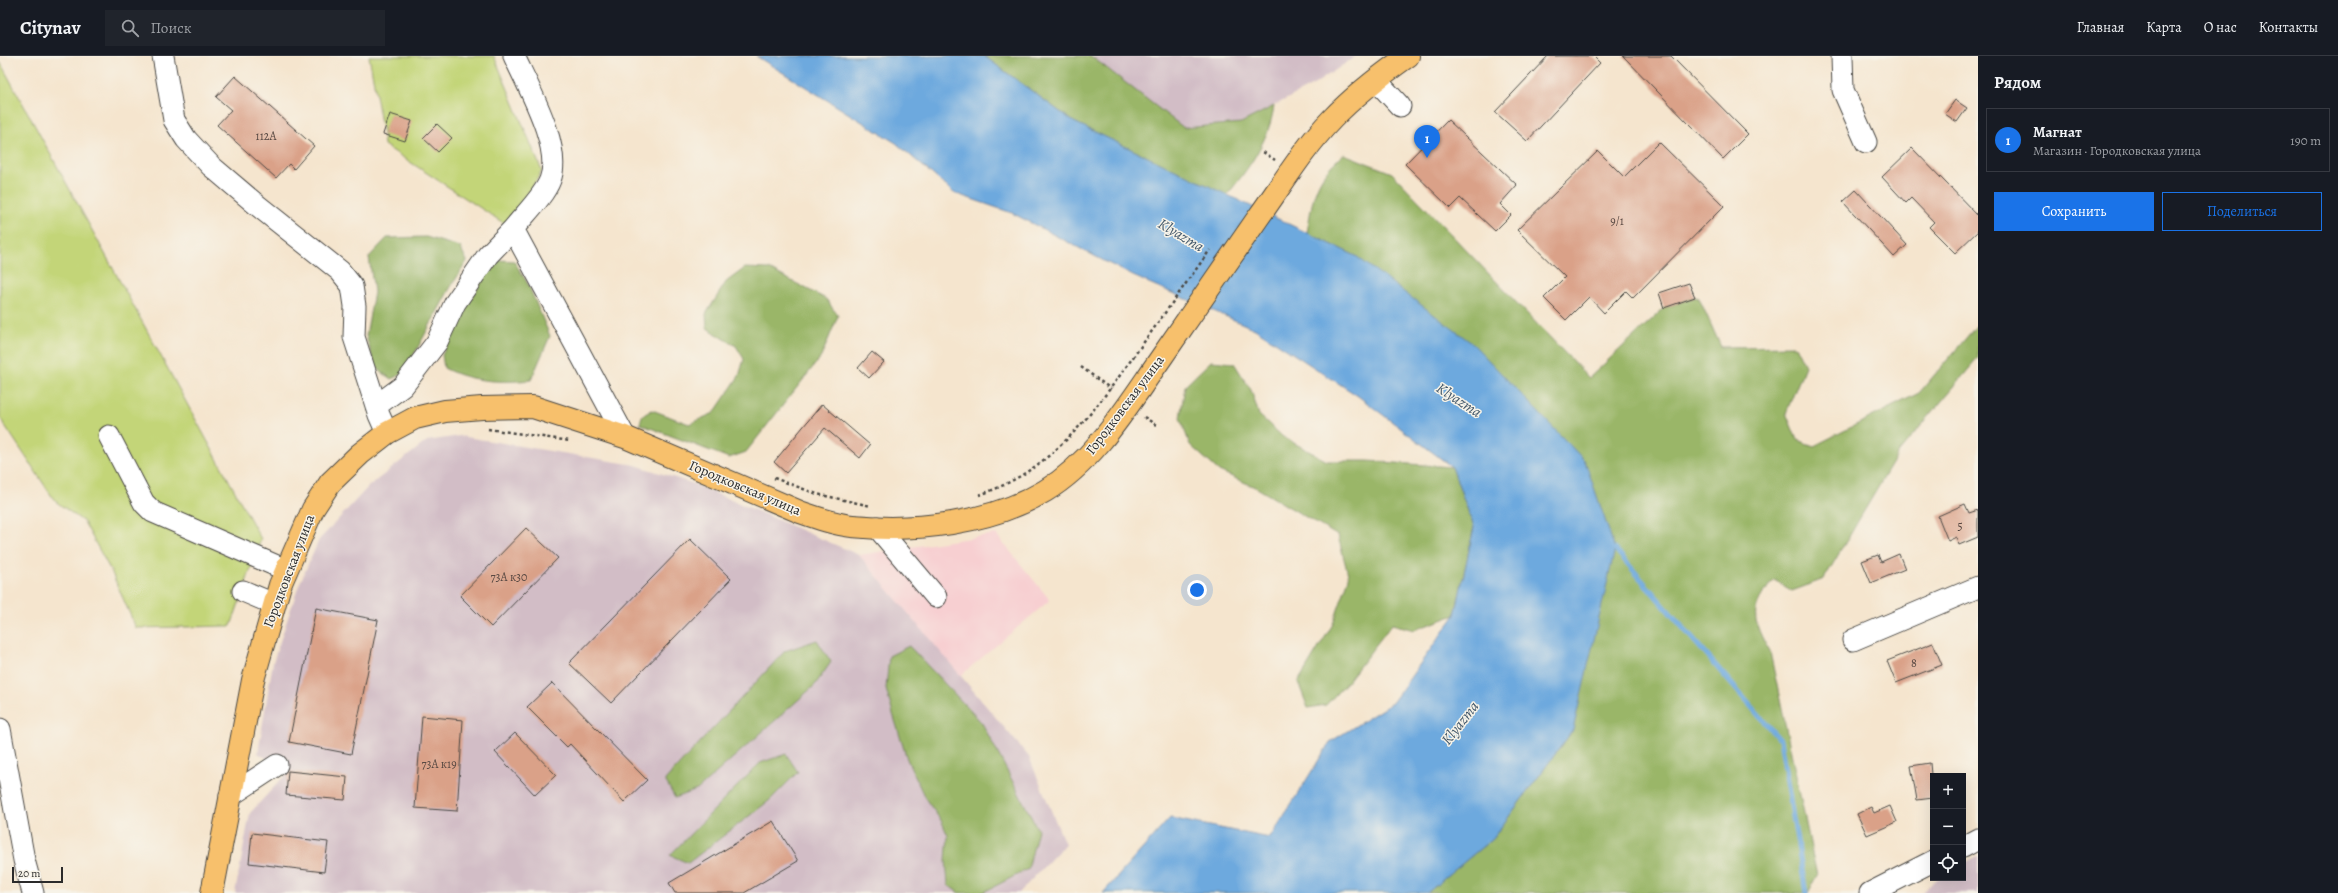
<!DOCTYPE html>
<html lang="ru">
<meta charset="utf-8">
<style>
:root{--surface:#171b24;--page:#20242c;--text:#f1f3f6;--muted:#9ea1a6;--line:#363941;--accent:#1a73e8}
body{margin:0;font-family:Alegreya,serif;background:var(--page);color:var(--text)}
.controls{position:absolute;right:12px;bottom:12px;display:grid;overflow:hidden;border-radius:0px;box-shadow:0 4px 16px #0002}
.controls button{width:36px;height:36px;display:grid;place-items:center;padding:0;border:0;border-bottom:1px solid var(--line);background:var(--surface);color:var(--text);font:20px sans-serif}
.scale{position:absolute;left:12px;bottom:10px;width:51px;box-sizing:border-box;padding-left:4px;border:2px solid #2b2b2b;border-top:0;font-size:11px;line-height:14px;white-space:nowrap;color:#2b2b2b;-webkit-text-stroke:3px #f7f3e8;paint-order:stroke}
.you{position:absolute;left:1197px;top:534px;width:14px;height:14px;margin:-10px;border:3px solid #fff;border-radius:50%;background:#1a73e8;box-shadow:0 0 0 6px #1a73e833}
.badge{display:grid;place-items:center;width:26px;height:26px;border-radius:50%;background:var(--accent);color:#fff;font-size:13px;font-weight:700}
.pin{position:absolute;translate:-50% -33px;filter:drop-shadow(0 1px 2px #0008)}
.pin::after{content:'';position:absolute;top:21px;width:14px;height:12px;background:inherit;clip-path:polygon(0 0,100% 0,50% 100%)}
.list{margin:0;padding:0;list-style:none}
h2{display:flex;justify-content:space-between;align-items:center;height:52px;margin:0;padding:0 16px;font-size:17px}
h2 small{font-size:13px;font-weight:400;color:var(--muted)}
.list li{display:grid;grid-template-columns:26px 1fr auto;gap:12px;align-items:center;box-sizing:border-box;height:64px;margin:0 8px 8px;padding:0 8px;border:1px solid var(--line);border-radius:0px}
.list b{display:block;font-size:15px;white-space:nowrap}
.list p{margin:0;font-size:13px;white-space:nowrap;color:var(--muted)}
.list em{font-size:13px;font-style:normal;color:var(--muted)}
.actions{display:flex;gap:8px;padding:12px 16px}
.actions a{flex:1;padding:9px 0;border:1px solid var(--accent);border-radius:0px;text-align:center;font-size:14px;color:var(--accent)}
.actions .main{background:var(--accent);color:#fff}
.icon{flex:none;width:22px;height:22px;fill:none;stroke:currentColor;stroke-width:2;stroke-linecap:round;stroke-linejoin:round}
.map{position:relative;flex:none;width:1978px;height:837px;overflow:hidden}
header{display:flex;align-items:center;gap:24px;box-sizing:border-box;height:56px;padding:0 20px;background:var(--surface);border-bottom:1px solid var(--line)}
header strong{font-size:19px}
nav{display:flex;gap:22px;margin-inline-start:auto;font-size:14px}
.search{width:280px;height:36px;background:var(--page);display:flex;align-items:center;gap:10px;box-sizing:border-box;padding:0 14px;border-radius:0px;color:var(--muted);font-size:15px}
main{display:flex}
aside{flex:1;background:var(--surface)}
.map>svg:first-child{display:block}
.built{fill:#f7cfd1}
.industrial{fill:#d2bdc6}
.green{fill:#c3d578;stroke:#778052}
.forest{fill:#9ab668;stroke:#62704a}
.water{fill:#6da9de;stroke:#4c6a84}
.lines{fill:none;stroke-linecap:round;stroke-linejoin:round}
.stream{stroke:#6da9de;stroke-width:5}
.building{fill:#daa188}
.minor-casing{stroke:#494743;stroke-width:23}
.major-casing{stroke:#494743;stroke-width:24}
.path{stroke:#494743;stroke-width:2.5;stroke-dasharray:3 3;stroke-linecap:butt}
.minor{stroke:#fff;stroke-width:21}
.major{stroke:#f7c06c;stroke-width:22}
.labels{text-anchor:middle;dominant-baseline:central;stroke-width:3;stroke-linejoin:round;paint-order:stroke}
.number-label{font-size:12px;fill:#574842}
.street-label{font-size:14px;fill:#2b2b2b;stroke:#f7f3e8}
.water-label{font-size:15px;font-style:italic;fill:#42576a;stroke:#f7f3e8}
</style>
<header>
<strong>Citynav</strong>
<div class="search"><svg class="icon" aria-label="search" viewBox="0 0 24 24"><circle cx="10" cy="10" r="6"/><path d="M15 15l6 6"/></svg>Поиск</div>
<nav><a>Главная</a><a>Карта</a><a>О нас</a><a>Контакты</a></nav>
</header>
<main>
<div class="map">
<svg width="1978" height="837" viewBox="0 0 1978 837">
<rect width="100%" height="100%" fill="#f7f3e8"/>
<filter id="ink" filterUnits="userSpaceOnUse"><feTurbulence type="fractalNoise" baseFrequency=".025" numOctaves="2"/><feDisplacementMap in="SourceGraphic" scale="8" xChannelSelector="R" yChannelSelector="G"/><feConvolveMatrix kernelMatrix="1 2 1 2 8 2 1 2 1" color-interpolation-filters="sRGB"/></filter>
<filter id="wash" filterUnits="userSpaceOnUse"><feTurbulence type="fractalNoise" baseFrequency=".012" numOctaves="4" result="noise"/><feDisplacementMap in="SourceGraphic" scale="16" xChannelSelector="R" yChannelSelector="G"/><feGaussianBlur stdDeviation="0.9" result="paint"/><feColorMatrix in="noise" values="0 0 0 0 0 0 0 0 0 0 0 0 0 0 0 0 0 1.4 0 .05"/><feComposite in="paint" operator="in"/></filter>
<g filter="url(#wash)">
<rect width="100%" height="100%" fill="#f5e5ce"/>
<path class="built" d="M 996,478 L 1050,544 L 960,620 L 859,499 Z"/>
<path class="industrial" d="M 1091,0 L 1356,0 L 1315,28 L 1241,67 L 1184,73 Z
M 460,380 L 635,409 L 694,428 L 859,499 L 1029,701 L 1065,788 L 1019,837 L 235,837 L 250,757 L 288,716 L 258,697 L 273,606 L 299,529 L 319,484 L 369,430 L 427,385 Z
M 1978,800 L 1978,837 L 1923,837 L 1927,831 L 1940,822 L 1963,822 L 1963,808 Z"/>
<path class="green" d="M 369,0 L 494,0 L 542,115 L 508,170 L 384,89 L 383,78 Z
M 0,6 L 261,483 L 231,570 L 136,572 L 112,517 L 84,466 L 55,445 L 0,362 Z"/>
<path class="forest" d="M 984,0 L 1091,0 L 1184,72 L 1241,67 L 1274,50 C 1269,85 1249,112 1227,139 L 1074,66 Z
M 1344,98 L 1392,117 L 1589,322 L 1664,252 L 1695,241 L 1699,242 L 1721,291 L 1795,290 L 1805,310 L 1786,357 L 1797,384 L 1814,390 L 1919,337 L 1978,268 L 1978,302 L 1899,396 L 1824,523 L 1792,535 L 1775,524 C 1748,551 1752,565 1770,596 L 1817,820 L 1808,837 L 1427,837 L 1493,782 L 1573,674 L 1356,200 L 1307,177 C 1313,141 1314,122 1344,98 Z
M 426,181 L 460,191 L 467,205 L 449,234 L 404,317 L 391,323 L 375,311 L 366,280 L 374,236 L 369,201 L 387,182 Z
M 499,204 L 514,205 L 528,228 L 550,280 L 531,324 C 502,327 470,326 444,312 L 442,299 L 466,251 L 485,220 Z
M 745,212 L 769,213 L 826,243 L 838,260 L 821,301 L 746,396 L 729,402 L 640,368 L 642,360 L 652,354 L 689,368 L 714,357 L 739,320 L 744,303 L 736,290 L 707,272 L 706,258 L 726,226 Z
M 1211,305 L 1234,307 L 1251,334 L 1259,359 L 1283,381 L 1327,405 L 1368,405 L 1452,411 L 1474,471 L 1455,559 L 1414,574 L 1392,568 L 1348,625 L 1326,649 L 1308,652 L 1298,626 L 1333,568 L 1349,522 L 1338,480 L 1257,432 L 1219,415 L 1190,389 L 1180,362 L 1185,330 Z
M 817,584 L 831,606 L 815,629 L 697,734 L 675,742 L 665,724 L 785,595 Z
M 909,590 L 982,667 L 1038,774 L 1028,813 L 982,837 L 959,837 L 948,829 L 946,804 L 948,780 L 942,766 L 925,742 L 907,703 L 893,658 L 886,633 L 889,600 Z
M 786,698 L 798,716 L 770,744 L 688,807 L 670,799 L 760,707 Z"/>
<path class="water" d="M 756,0 L 984,0 L 1074,66 L 1356,200 L 1473,288 L 1585,405 L 1615,493 L 1573,674 L 1493,782 L 1427,837 L 1103,837 L 1170,762 L 1270,782 L 1330,686 L 1392,647 L 1455,559 L 1474,471 L 1452,411 L 1358,340 L 1255,273 L 1133,220 L 1012,157 L 954,137 L 896,87 Z"/>
<g class="lines">
<path class="stream" d="M 1615,493 L 1780,684 L 1806,837"/>
</g>
<g id="blocks">
<path class="building" d="M 1548,0 L 1593,0 L 1600,7 L 1527,85 L 1495,56 Z
M 1623,0 L 1671,0 L 1748,78 L 1723,103 Z
M 235,20 L 314,90 L 294,113 L 289,108 L 276,122 L 217,69 L 231,54 L 216,41 Z
M 1955,44 L 1967,52 L 1957,66 L 1945,58 Z
M 390,58 L 412,65 L 405,85 L 383,78 Z
M 1448,64 L 1517,129 L 1500,148 L 1511,159 L 1495,175 L 1460,142 L 1450,152 L 1405,108 Z
M 437,68 L 452,82 L 438,96 L 423,82 Z
M 1659,86 L 1724,150 L 1633,242 L 1626,235 L 1604,257 L 1589,241 L 1566,264 L 1544,242 L 1565,221 L 1517,174 L 1598,95 L 1624,121 Z
M 1912,92 L 1978,160 L 1978,175 L 1955,197 L 1929,171 L 1934,166 L 1911,142 L 1906,147 L 1882,121 Z
M 1856,134 L 1907,189 L 1894,201 L 1843,146 Z
M 1689,227 L 1695,241 L 1664,252 L 1659,237 Z
M 872,296 L 884,306 L 869,322 L 858,312 Z
M 822,348 L 870,389 L 860,402 L 825,372 L 786,417 L 774,406 Z
M 1965,448 L 1969,457 L 1978,454 L 1978,481 L 1959,489 L 1956,481 L 1948,485 L 1938,460 Z
M 526,472 L 558,502 L 491,571 L 460,540 Z
M 690,483 L 731,523 L 611,647 L 569,607 Z
M 1899,498 L 1905,513 L 1871,527 L 1862,505 L 1878,499 L 1881,506 Z
M 316,552 L 378,564 L 351,698 L 289,686 Z
M 1933,587 L 1942,609 L 1896,627 L 1887,605 Z
M 552,627 L 647,724 L 624,746 L 570,688 L 567,691 L 527,651 Z
M 422,660 L 463,664 L 457,755 L 415,752 Z
M 515,677 L 556,719 L 535,739 L 495,696 Z
M 1930,707 L 1933,742 L 1917,744 L 1911,710 Z
M 288,715 L 347,721 L 345,744 L 286,739 Z
M 1890,750 L 1897,766 L 1867,779 L 1857,758 L 1871,751 L 1874,757 Z
M 773,765 L 798,805 L 744,837 L 675,837 L 669,827 Z
M 252,777 L 328,786 L 324,816 L 249,807 Z"/>
</g>
</g>
<g filter="url(#ink)">
<use href="#blocks" fill-opacity="0" stroke="#494743" stroke-width="1"/>
<g class="lines">
<defs>
<path id="minor" d="M 163,0 L 174,64 L 186,83 L 211,110 L 257,149 L 340,215 L 352,230 L 355,250 L 354,281 L 379,359 L 387,377
M 514,0 C 528,31 563,92 550,124 C 544,140 524,159 513,173 L 625,381
M 1842,0 L 1843,34 L 1866,86
M 1376,24 L 1400,50
M 376,350 L 403,330 L 437,286 L 455,247 L 488,199 L 513,173
M 109,380 L 144,447 L 153,456 L 286,514
M 877,471 L 936,541
M 243,535 L 274,548
M 1853,584 L 1978,531
M 0,673 L 24,804 L 33,837
M 230,740 L 277,709
M 1963,791 L 1978,783
M 1870,837 L 1933,805"/>
<path id="major" d="M 212,837 L 253,624 L 280,529 L 313,453 L 330,427 L 360,398 L 387,377 L 415,362 L 445,355 L 482,352 L 533,351 L 625,381 L 800,456 C 817,462 834,468 852,470 C 914,476 990,468 1045,435 C 1095,405 1128,349 1161,302 C 1194,254 1227,207 1260,159 C 1283,127 1304,92 1332,63 C 1355,39 1381,19 1408,0"/>
</defs>
<use href="#minor" class="minor-casing"/>
<use href="#major" class="major-casing"/>
<path class="path" d="M 1263,96 L 1275,104
M 1081,311 L 1111,333
M 1144,361 L 1156,369
M 488,373 L 570,385
M 774,422 L 817,438 L 871,450
M 979,439 C 1054,414 1095,354 1139,293 C 1163,260 1186,227 1210,194"/>
<use href="#minor" class="minor"/>
<use href="#major" class="major"/>
</g>
</g>
<g class="labels">
<g class="number-label">
<text x="266" y="80">112А</text>
<text x="1617" y="165">9/1</text>
<text x="1960" y="470">5</text>
<text x="509" y="521">73А к30</text>
<text x="1914" y="607">8</text>
<text x="439" y="708">73А к19</text>
</g>
<g class="street-label">
<text transform="translate(1125 349) rotate(-53)">Городковская улица</text>
<text transform="translate(745 432) rotate(23)">Городковская улица</text>
<text transform="translate(289 515) rotate(-69)">Городковская улица</text>
</g>
<g class="water-label">
<text transform="translate(1181 179) rotate(31)">Klyazma</text>
<text transform="translate(1459 344) rotate(33)">Klyazma</text>
<text transform="translate(1460 667) rotate(-52)">Klyazma</text>
</g>
</g>
</svg>
<div class="controls">
<button>+</button>
<button>−</button>
<button><svg class="icon" aria-label="locate" viewBox="0 0 24 24"><circle cx="12" cy="12" r="6"/><path d="M12 2v4M12 18v4M2 12h4M18 12h4"/></svg></button>
</div>
<div class="scale">20 m</div>
<div class="you"></div>
<div class="pin badge" style="left:1427px;top:102px">1</div>
</div>
<aside>
<h2>Рядом<small></small></h2>
<ul class="list">
<li><span class="badge">1</span><div><b>Магнат</b><p>Магазин · Городковская улица</p></div><em>190 m</em></li>
</ul>
<div class="actions"><a class="main">Сохранить</a><a>Поделиться</a></div>
</aside>
</main>
